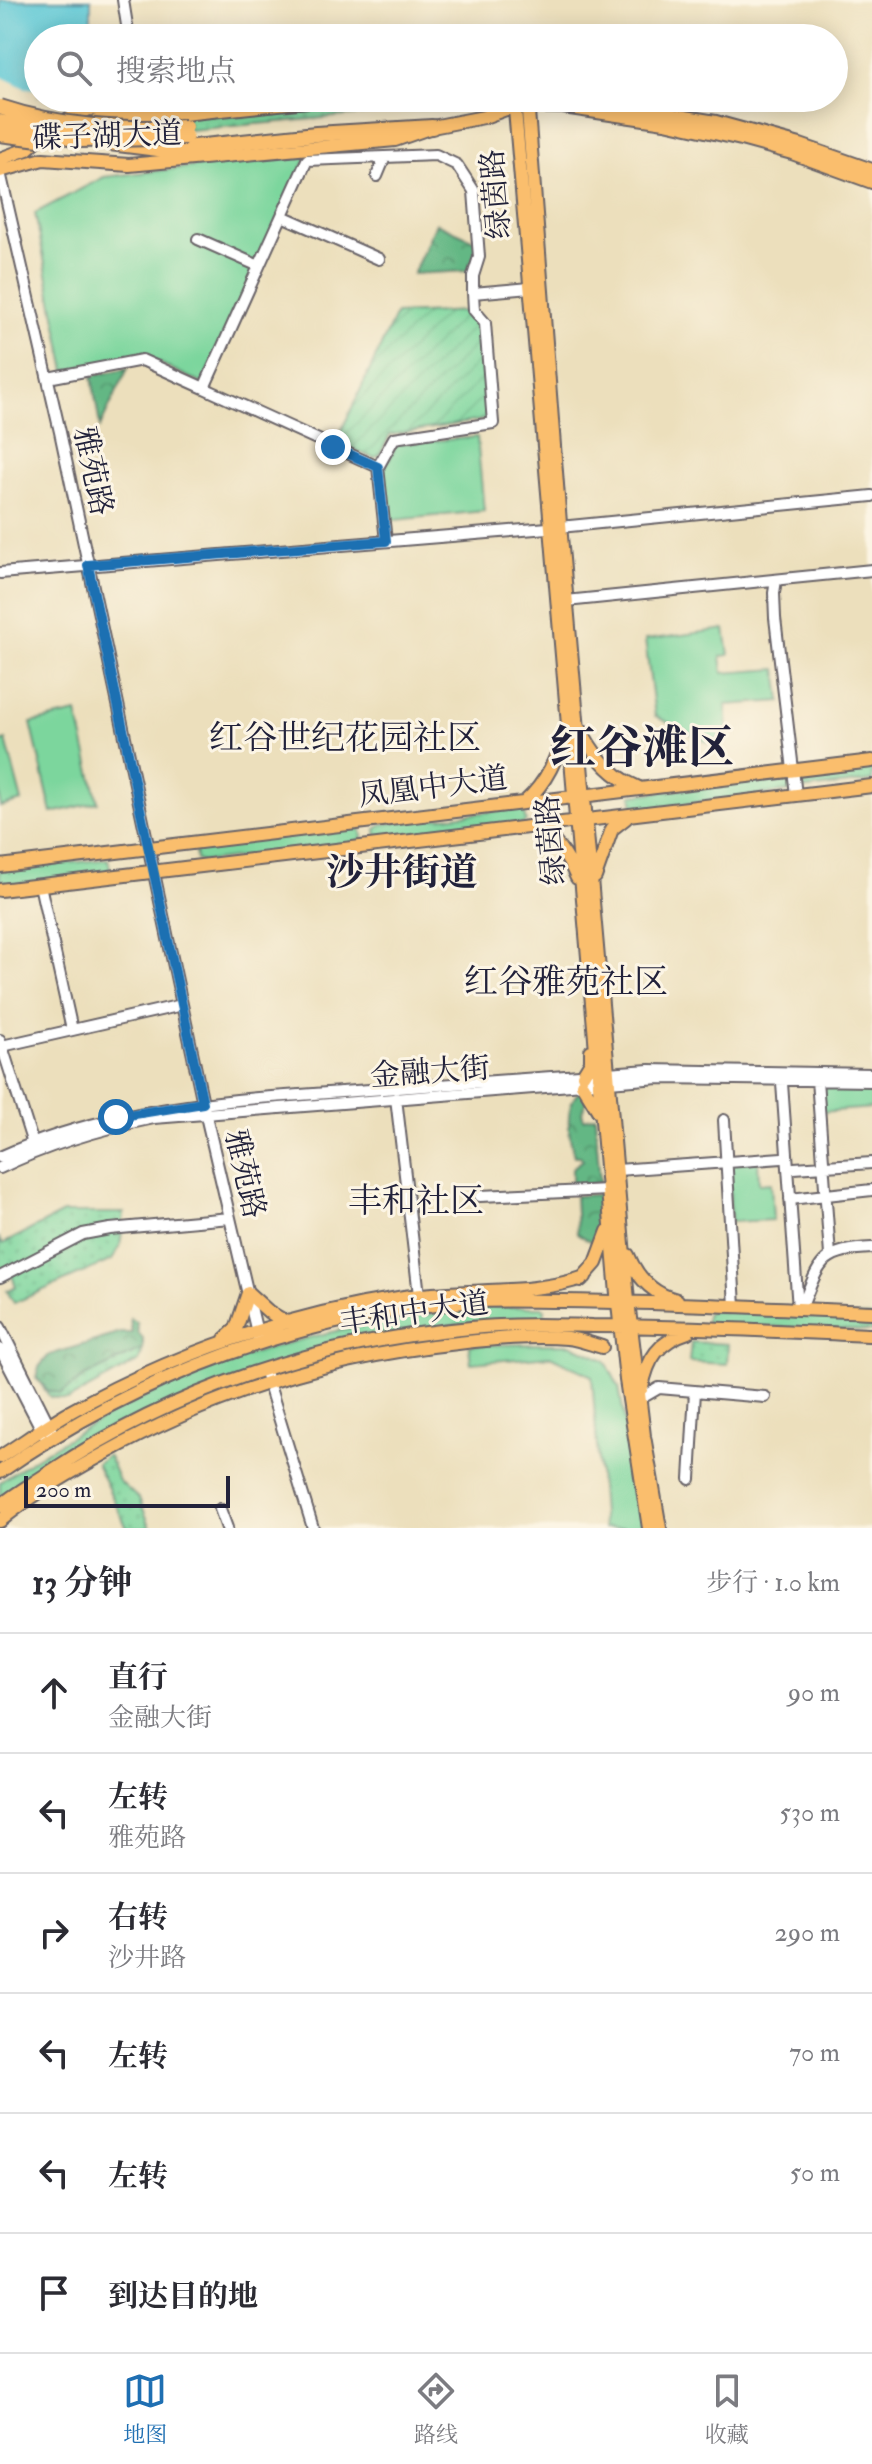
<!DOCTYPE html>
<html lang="zh">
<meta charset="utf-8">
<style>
:root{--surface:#fff;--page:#f2f2f3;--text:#2b2b33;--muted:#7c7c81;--line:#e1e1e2;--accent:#1f6fb2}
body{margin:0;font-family:"IM FELL Double Pica","Noto Serif SC",serif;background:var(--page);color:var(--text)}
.scale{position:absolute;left:24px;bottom:20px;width:206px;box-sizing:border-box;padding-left:8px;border:4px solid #22223b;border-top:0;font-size:22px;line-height:28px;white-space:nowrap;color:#22223b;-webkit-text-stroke:6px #fcf5e5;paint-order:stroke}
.stop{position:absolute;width:24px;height:24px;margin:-18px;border:6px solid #1f6fb2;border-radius:50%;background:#fff}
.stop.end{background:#1f6fb2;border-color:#fff;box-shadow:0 2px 8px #0008}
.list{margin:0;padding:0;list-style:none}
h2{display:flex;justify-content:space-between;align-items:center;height:104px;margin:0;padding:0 32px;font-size:34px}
h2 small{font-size:26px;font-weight:400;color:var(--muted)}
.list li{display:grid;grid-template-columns:52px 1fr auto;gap:24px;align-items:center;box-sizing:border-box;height:120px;padding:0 32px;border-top:2px solid var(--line)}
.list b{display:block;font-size:30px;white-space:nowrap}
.list p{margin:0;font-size:26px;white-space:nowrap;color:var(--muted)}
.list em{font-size:26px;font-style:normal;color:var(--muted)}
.icon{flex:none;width:44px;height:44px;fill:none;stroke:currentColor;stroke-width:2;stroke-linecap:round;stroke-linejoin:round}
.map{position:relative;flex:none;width:872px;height:1528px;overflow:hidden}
.search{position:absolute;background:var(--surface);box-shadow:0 4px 20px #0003;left:24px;right:24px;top:24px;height:88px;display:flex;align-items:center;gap:20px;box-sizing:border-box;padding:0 28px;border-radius:44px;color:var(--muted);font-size:30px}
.sheet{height:824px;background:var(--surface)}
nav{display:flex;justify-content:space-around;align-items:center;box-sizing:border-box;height:112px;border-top:2px solid var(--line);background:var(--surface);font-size:22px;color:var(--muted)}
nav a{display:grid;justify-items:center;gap:4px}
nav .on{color:var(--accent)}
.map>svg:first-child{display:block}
.grass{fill:url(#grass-dots);stroke:#4e7c6c;stroke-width:2}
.forest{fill:url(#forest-crowns);stroke:#436c60;stroke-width:2}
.park{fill:#7bd69d;stroke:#4e7c6c;stroke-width:2}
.garden{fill:url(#garden-furrows);stroke:#4e7c6c;stroke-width:2}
.water{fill:#5cc8d5;stroke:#3f7588;stroke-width:2}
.pier{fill:#ecdfbc}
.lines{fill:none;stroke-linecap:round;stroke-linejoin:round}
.minor-casing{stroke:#696468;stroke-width:14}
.major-casing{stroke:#696468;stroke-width:16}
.highway-casing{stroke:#696468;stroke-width:18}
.minor{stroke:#fff;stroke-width:10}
.major{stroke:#fabe6d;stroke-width:12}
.highway{stroke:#fabe6d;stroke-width:14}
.highway-bridge-casing{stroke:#696468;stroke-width:18;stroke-linecap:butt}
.highway-bridge{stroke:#fabe6d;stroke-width:14}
.route{stroke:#1f6fb2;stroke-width:10}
.labels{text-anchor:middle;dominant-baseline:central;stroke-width:6;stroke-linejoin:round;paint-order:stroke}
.street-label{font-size:30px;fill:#22223b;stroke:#fcf5e5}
.quarter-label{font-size:34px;fill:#22223b;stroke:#fcf5e5}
.district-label{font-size:38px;font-weight:bold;fill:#22223b;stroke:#fcf5e5}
.town-label{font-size:46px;font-weight:bold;fill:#22223b;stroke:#fcf5e5}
</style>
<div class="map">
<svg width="872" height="1528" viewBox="0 0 872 1528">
<defs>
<pattern id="grass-dots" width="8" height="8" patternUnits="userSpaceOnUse" patternTransform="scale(2)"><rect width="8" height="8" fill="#7bd69d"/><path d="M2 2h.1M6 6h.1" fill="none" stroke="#6ab788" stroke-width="1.8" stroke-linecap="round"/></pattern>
<pattern id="forest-crowns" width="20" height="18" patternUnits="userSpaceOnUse" patternTransform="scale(2)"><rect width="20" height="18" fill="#64b784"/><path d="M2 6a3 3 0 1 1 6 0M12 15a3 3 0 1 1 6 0" fill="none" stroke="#52946d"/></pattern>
<pattern id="garden-furrows" width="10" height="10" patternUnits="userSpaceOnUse" patternTransform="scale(2)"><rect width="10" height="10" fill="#7bd69d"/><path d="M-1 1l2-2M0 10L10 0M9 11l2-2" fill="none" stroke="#6ab788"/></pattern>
</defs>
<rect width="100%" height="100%" fill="#fcf5e5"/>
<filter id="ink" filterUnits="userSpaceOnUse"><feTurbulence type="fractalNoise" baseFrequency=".0125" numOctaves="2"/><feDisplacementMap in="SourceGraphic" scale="16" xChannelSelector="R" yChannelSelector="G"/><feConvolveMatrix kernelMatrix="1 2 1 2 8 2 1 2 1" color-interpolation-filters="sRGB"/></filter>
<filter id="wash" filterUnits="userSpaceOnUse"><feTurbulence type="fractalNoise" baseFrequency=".006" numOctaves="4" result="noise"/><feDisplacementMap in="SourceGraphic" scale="32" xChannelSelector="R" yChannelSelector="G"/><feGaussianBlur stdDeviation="1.8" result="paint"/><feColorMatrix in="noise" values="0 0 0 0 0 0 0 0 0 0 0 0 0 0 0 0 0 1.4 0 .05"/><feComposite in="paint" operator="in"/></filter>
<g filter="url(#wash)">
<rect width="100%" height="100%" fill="#ecdfbc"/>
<path class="grass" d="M 374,98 L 493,99 L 489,103 L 189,130 L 186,116 Z
M 63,1213 L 124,1213 L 120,1247 L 112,1260 L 14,1303 L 7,1291 L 16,1286 L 12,1276 L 0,1283 L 0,1239 L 3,1244 Z
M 691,1342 L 728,1344 L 727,1364 L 689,1362 Z
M 143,1349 L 139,1361 L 68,1400 L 50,1397 L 36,1377 L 47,1390 L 61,1394 L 84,1377 Z
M 108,1455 L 119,1481 L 139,1499 L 151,1528 L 127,1528 L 96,1463 Z"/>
<path class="forest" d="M 436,223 L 474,240 L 477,250 L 467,271 L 413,274 Z
M 128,368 L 100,427 L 92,376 Z
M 580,1091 L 587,1099 L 582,1112 L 584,1119 L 595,1116 L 600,1183 L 572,1185 L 572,1168 L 583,1160 L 580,1156 L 574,1156 C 569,1137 563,1105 580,1091 Z
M 604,1194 L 606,1219 L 596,1245 L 577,1233 L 575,1196 Z
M 130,1318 L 137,1322 L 138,1332 L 143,1339 L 143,1349 L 84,1377 L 61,1394 L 47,1390 L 36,1377 L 39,1367 L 49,1355 L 121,1333 L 132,1333 Z"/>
<path class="park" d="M 309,153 L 203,384 L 149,358 L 66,371 L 35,213 L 104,177 Z
M 477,437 L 484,511 L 385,521 L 382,473 L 397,444 Z
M 725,629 L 729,655 L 721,656 L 723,673 L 777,669 L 781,701 L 726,705 L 728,729 L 713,745 L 655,716 L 645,640 Z
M 77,713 L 98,802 L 52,813 L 31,723 Z
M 6,740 L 22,801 L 0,807 L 0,742 Z
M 872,767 L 872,781 L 635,810 L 632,795 Z
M 522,808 L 526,821 L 523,824 L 384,840 L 377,836 L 376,829 L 384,824 Z
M 355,827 L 361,830 L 362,838 L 354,843 L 201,862 L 196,860 L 195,850 L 199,846 Z
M 108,859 L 110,868 L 108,872 L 0,886 L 0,870 Z
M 820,1086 L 872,1087 L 872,1108 L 821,1112 Z
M 758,1161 L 759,1184 L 771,1183 L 773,1220 L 731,1222 L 728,1163 Z
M 490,1307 L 542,1307 L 545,1309 L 544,1318 L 451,1325 L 344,1342 L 89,1441 L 0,1498 L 0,1482 C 157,1373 301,1325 490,1307 Z
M 710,1311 L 872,1317 L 872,1331 L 710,1324 L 706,1322 L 706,1314 Z
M 570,1344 L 605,1360 L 619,1387 L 643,1528 L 603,1528 L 592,1376 L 550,1356 L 471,1363 L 469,1345 Z"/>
<path class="garden" d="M 471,311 L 481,324 L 489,419 L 390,435 L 379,456 L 373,458 L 336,442 L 396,314 Z"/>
<path class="water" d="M 0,0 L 91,0 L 91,38 L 38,38 L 38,98 L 0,101 Z"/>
<path class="pier" d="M 0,76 L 25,88 L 38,89 L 38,98 L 69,98 L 69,100 L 59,110 L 0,105 Z"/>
</g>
<g filter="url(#ink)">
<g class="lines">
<defs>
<path id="minor" d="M 123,0 L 129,38
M 138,98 L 140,111
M 0,172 L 60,432 L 203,1103 L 258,1337
M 377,176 L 385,157
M 282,216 L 379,259
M 198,239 L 259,266
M 473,293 L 474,310 L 485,323 L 493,423 L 394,438 L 378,467 L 204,388 L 307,160 L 436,155 L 457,165 L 474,191 L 479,257 L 473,276 L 473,293 L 530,288
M 48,378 L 142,360 L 204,388
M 378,467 L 386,541
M 0,573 L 560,527 L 872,496
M 776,580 L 774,593 L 775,618 L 796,795
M 566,601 L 872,570
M 40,885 L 72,1030
M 0,1040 L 34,1147
M 2,1046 L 182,1005
M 785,1080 L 782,1083 L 798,1309
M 817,1080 L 830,1255
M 396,1098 L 419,1295
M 724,1120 L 735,1306
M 0,1157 C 82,1120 168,1106 258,1098 L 649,1070 L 872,1074
M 0,1168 C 49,1144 100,1129 154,1118 L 659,1078 L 872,1081
M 794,1168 L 872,1163
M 617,1170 L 782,1158
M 480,1196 L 608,1190
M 790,1199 L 872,1190
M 0,1277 L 83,1234 L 110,1229 L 230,1218
M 801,1309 C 820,1263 819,1250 872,1248
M 0,1327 L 51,1429
M 0,1349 L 45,1436
M 266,1375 L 313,1528
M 640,1399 L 659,1388 L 765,1397
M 690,1479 L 695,1391
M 220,1509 L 227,1528"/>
<path id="major" d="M 514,98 L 617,1294 L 626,1380 L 649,1528
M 527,98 L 561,536 L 628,1301 L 644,1436 L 660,1528
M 569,98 L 716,122 L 800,145 L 872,170
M 58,124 L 89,109 L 140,111 L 246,98
M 0,159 L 27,149 L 43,135
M 0,171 L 43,159 L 129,165 L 395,140 L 432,127 L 484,117 L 514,106 L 563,107 L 665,122 L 741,139 L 792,153 L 872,182
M 581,730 C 594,756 612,777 639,788
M 525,802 C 547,782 557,758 565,730
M 533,827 C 556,838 567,856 577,878
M 0,866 L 872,761
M 595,877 L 612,829 L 626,818
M 0,890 L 872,786
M 583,1075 L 591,1062 L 591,1051
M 582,1084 L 599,1112
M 628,1255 C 637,1277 652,1294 677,1300
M 581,1280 L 596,1263 L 608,1231
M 225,1339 L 236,1329 L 248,1293 L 269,1312 L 286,1322
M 642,1388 C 647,1359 659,1341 688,1332
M 0,1457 C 22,1443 44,1427 66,1414 C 171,1355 286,1315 404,1297 C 462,1288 533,1296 585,1277
M 0,1472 C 140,1374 308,1312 479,1301 C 507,1300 535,1301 563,1301 C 666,1302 769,1308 872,1312
M 0,1506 C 16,1493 34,1483 50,1472 C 176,1388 321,1341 471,1328 C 511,1324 552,1325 593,1326 C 686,1326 779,1331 872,1335
M 0,1521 C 31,1495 67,1474 102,1455 C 213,1393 332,1356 458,1343 C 493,1339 532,1335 567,1338 C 579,1339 591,1344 602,1347"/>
<path id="highway" d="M 97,122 L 327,98
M 110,143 L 166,150 L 316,134 L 432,127"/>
</defs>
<use href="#minor" class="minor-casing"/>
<use href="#major" class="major-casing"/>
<use href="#highway" class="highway-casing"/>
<use href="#minor" class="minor"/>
<use href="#major" class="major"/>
<use href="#highway" class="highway"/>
<defs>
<path id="highway-bridge" d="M 0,107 C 60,127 122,130 185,127
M 0,122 L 82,140 L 186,137
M 0,134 L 39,139"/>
</defs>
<use href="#highway-bridge" class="highway-bridge-casing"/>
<use href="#highway-bridge" class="highway-bridge"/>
</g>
</g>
<g class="lines" filter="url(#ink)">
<path class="route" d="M 116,1117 L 203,1103 L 88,565 L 386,541 L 378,467 L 333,447"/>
</g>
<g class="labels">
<g class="street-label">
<text transform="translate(107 136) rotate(-2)">碟子湖大道</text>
<text transform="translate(496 194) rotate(-95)">绿茵路</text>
<text transform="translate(93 471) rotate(78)">雅苑路</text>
<text transform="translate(433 787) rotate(-7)">凤凰中大道</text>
<text transform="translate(551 840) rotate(-95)">绿茵路</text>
<text transform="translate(430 1072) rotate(-4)">金融大街</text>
<text transform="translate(245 1174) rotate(77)">雅苑路</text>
<text transform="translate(414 1313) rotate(-8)">丰和中大道</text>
</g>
<g class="quarter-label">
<text x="345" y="738">红谷世纪花园社区</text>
<text x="566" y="982">红谷雅苑社区</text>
<text x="416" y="1201">丰和社区</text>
</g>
<g class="district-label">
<text x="402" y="873">沙井街道</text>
</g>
<g class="town-label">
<text x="642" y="748">红谷滩区</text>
</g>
</g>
</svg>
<div class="scale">200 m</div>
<div class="stop" style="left:116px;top:1117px"></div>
<div class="stop end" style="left:333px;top:447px"></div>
<div class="search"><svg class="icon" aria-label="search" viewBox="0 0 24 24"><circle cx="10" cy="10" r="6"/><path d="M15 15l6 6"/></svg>搜索地点</div>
</div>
<section class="sheet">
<h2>13 分钟<small>步行 · 1.0 km</small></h2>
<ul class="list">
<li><svg class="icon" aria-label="ahead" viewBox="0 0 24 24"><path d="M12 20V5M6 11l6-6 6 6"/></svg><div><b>直行</b><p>金融大街</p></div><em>90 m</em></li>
<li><svg class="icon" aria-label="left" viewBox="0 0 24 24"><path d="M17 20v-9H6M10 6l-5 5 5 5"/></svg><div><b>左转</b><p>雅苑路</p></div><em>530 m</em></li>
<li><svg class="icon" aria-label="right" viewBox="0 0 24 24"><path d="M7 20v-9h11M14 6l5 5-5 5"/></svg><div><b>右转</b><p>沙井路</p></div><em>290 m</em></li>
<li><svg class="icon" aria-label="left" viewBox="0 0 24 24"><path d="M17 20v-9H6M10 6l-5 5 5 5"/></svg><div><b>左转</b></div><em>70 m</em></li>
<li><svg class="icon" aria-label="left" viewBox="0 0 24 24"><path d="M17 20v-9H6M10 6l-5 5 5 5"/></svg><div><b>左转</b></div><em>50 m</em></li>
<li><svg class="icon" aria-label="arrive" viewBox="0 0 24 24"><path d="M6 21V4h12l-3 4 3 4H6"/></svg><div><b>到达目的地</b></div></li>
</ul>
</section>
<nav>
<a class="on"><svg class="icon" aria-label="map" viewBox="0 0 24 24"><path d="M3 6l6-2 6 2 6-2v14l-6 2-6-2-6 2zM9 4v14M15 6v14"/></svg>地图</a>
<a><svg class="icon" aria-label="directions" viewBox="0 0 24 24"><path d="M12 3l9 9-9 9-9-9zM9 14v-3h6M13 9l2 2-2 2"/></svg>路线</a>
<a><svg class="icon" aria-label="saved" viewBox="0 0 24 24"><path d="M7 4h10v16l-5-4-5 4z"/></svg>收藏</a>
</nav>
